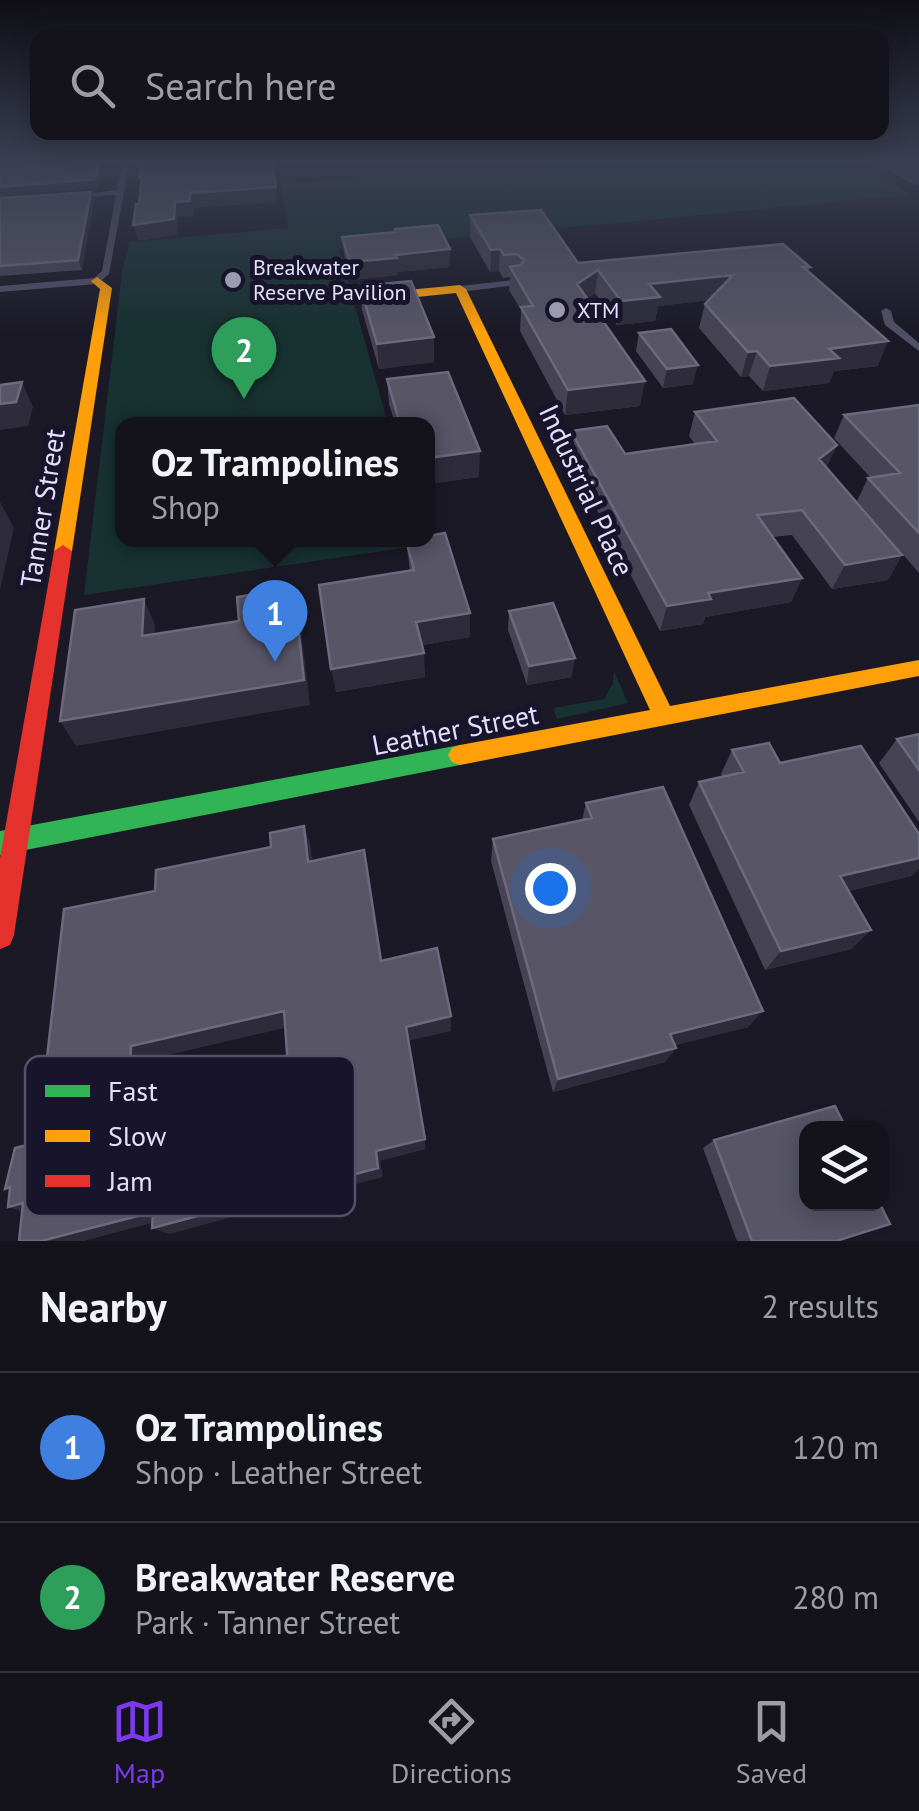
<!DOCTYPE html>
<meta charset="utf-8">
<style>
:root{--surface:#14131c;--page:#212029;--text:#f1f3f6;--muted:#9d9ea3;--line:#33323b;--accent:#7c3aed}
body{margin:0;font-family:"PT Sans",sans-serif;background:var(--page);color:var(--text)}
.controls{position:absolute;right:30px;bottom:30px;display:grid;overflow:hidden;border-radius:20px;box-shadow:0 5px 25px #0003}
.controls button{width:90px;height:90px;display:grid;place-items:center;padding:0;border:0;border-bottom:2px solid var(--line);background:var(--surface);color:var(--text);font:50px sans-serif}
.you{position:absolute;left:550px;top:888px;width:35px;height:35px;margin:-25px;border:8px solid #fff;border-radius:50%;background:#1a73e8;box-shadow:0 0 0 15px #1a73e833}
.badge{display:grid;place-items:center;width:65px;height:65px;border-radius:50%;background:var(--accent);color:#fff;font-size:32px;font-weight:700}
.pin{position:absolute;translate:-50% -82px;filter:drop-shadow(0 2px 5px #0008)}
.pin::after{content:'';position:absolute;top:52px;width:35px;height:30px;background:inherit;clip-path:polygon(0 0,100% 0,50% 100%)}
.popup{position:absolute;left:115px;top:417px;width:320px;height:130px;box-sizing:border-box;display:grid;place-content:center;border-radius:20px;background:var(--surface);filter:drop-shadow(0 2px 8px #0005);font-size:32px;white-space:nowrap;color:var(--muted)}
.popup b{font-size:38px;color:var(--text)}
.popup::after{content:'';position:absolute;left:50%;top:100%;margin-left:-20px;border:20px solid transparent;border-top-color:var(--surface)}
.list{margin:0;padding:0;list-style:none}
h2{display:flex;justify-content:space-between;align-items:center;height:130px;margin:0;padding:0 40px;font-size:42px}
h2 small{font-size:32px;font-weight:400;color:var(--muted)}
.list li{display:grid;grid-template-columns:65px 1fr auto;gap:30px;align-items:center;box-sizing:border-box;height:150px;padding:0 40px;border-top:2px solid var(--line)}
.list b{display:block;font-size:38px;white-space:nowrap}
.list p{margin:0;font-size:32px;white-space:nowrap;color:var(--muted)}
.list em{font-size:32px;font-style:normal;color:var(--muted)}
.icon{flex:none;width:55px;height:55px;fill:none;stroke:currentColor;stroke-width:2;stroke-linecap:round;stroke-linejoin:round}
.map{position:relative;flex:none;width:919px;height:1241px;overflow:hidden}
.search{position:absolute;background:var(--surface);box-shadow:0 5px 25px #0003;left:30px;right:30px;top:30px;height:110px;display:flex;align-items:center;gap:25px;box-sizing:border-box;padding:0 35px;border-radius:20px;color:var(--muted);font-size:38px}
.sheet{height:430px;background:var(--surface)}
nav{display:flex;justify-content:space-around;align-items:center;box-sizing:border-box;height:140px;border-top:2px solid var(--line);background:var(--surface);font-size:28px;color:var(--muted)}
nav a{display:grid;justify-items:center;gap:5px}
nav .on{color:var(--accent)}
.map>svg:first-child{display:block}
.green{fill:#183131}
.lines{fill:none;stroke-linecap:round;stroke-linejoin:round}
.street{fill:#4f4f66;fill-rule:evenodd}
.fast{fill:#30b455;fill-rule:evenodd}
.slow{fill:#ff9f0a;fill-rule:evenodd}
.jam{fill:#e5322d;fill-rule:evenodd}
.wall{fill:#464454}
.shaded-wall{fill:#2e2c3a}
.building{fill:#575566;stroke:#6c6a7e;stroke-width:2.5}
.poi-dot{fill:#9c9ab2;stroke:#17142b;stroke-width:4}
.labels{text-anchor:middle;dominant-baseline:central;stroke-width:10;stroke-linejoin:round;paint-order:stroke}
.far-poi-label{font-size:22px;fill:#e2e0fd;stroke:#17142b;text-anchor:start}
.street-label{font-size:28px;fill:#e2e0fd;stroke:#17142b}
.key{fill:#17142b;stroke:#54516a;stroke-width:2.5}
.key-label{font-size:28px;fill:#e2e0fd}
</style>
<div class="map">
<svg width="919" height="1241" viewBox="0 0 919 1241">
<rect width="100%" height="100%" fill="#1b1926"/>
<path class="green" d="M 595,159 L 852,159 L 911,195 L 339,249 L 388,424 L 122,424 L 122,540 L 421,540 L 423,545 L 84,595 L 122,273 L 129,242 L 289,228 L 280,184 Z
M 614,671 L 628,703 L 557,719 L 553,708 L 604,699 L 613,683 Z"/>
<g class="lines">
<path class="street" d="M 122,159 L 130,159 L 109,274 L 97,284 L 0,292 L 0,286 L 94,278 L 102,271 L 116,195 L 74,198 L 70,196 L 117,190 Z
M 514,280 L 519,283 L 517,285 L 460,292 L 455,289 L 460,286 Z
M 886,308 L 891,311 L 894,322 L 919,343 L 919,351 L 885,325 L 881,311 Z"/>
<path class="fast" d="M 460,745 L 468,748 L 472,755 L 468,762 L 460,765 L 0,855 L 0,831 Z"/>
<path class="slow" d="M 97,277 L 112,288 L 72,551 L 63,557 L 54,551 L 100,289 L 91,281 Z
M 460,285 L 466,289 L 670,706 L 919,660 L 919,676 L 460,765 L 452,762 L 448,755 L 452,748 L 460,745 L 650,710 L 456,293 L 397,299 L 391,295 L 397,291 Z"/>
<path class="jam" d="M 63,545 L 72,551 L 14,935 L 10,945 L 0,949 L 0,858 L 54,551 Z"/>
</g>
<path class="wall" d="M 872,159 L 919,159 L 919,184 L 914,185 Z
M 91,192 L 94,200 L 82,270 L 0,276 L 0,198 Z
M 470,215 L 578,263 L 810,267 L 808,271 L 878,366 L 834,371 L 829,383 L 763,391 L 749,376 L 741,377 L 699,328 L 705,304 L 709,300 L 658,306 L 655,321 L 617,325 L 595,293 L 588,298 L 640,406 L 565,415 L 520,331 L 521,310 L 509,290 L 510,277 L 503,278 L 499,271 L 490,272 L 470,237 Z
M 395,229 L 450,249 L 450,267 L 397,272 L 398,275 L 352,280 L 344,254 L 342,237 L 395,232 Z
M 360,286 L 434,337 L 434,362 L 379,369 L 362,310 Z
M 639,333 L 693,384 L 663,388 L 636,351 Z
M 387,379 L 479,477 L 428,484 L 428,424 L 395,424 L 389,404 Z
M 919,405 L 919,573 L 857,501 L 868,478 L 870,477 L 834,438 L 844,415 Z
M 695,412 L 827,468 L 902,555 L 888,580 L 832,589 L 792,535 L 773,537 L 802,578 L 791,602 L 705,617 L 703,624 L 660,631 L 568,455 L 571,431 L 625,454 L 695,444 L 689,436 Z
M 406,540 L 470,637 L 422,645 L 425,677 L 336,692 L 410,571 Z
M 509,611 L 572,677 L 527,685 L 508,630 Z
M 919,734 L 919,822 L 879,763 L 897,739 Z
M 732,750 L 780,763 L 919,834 L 919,868 L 911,876 L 849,891 L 871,930 L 851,949 L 765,970 L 689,805 L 699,782 L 722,777 L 721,774 Z
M 586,803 L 748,1027 L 675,1045 L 676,1048 L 665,1062 L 553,1092 L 491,861 L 493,839 L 582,820 Z
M 714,1140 L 836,1241 L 737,1241 L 703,1148 Z"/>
<path class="shaded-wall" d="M 39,159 L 45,159 L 39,176 L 36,168 Z
M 100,159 L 105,159 L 98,188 L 0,196 L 0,187 Z
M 368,159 L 399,159 L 399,164 L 368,166 Z
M 276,187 L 278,202 L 194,208 L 194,216 L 178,217 L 177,235 L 138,241 L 133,225 L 190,193 Z
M 91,192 L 94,200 L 82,270 L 78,260 Z
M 450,249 L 450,267 L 397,272 L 398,275 L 352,280 L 350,262 L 395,255 Z
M 500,249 L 499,271 L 490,272 L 491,250 Z
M 598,270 L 595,293 L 575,307 L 577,284 Z
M 733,275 L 727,298 L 658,306 L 655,321 L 617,325 L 621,301 L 649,284 Z
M 434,337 L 434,362 L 379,369 L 377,344 Z
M 888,341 L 878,366 L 834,371 L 829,383 L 763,391 L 770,366 L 829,349 Z
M 757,351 L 749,376 L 741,377 L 748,352 Z
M 698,365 L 693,384 L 663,388 L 667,369 Z
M 645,381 L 640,406 L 565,415 L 568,390 Z
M 22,382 L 33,407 L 28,426 L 0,430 L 0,404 Z
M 837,445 L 826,469 L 819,459 Z
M 480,451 L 479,477 L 428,484 L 428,458 Z
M 0,502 L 14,528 L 0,590 Z
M 902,555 L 888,580 L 832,589 L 845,565 Z
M 802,578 L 791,602 L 705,617 L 703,624 L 660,631 L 667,606 L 708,593 Z
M 294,588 L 299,614 L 310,705 L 76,746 L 60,721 L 304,680 Z
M 144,599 L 155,625 L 154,662 L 142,636 Z
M 470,613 L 470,637 L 417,646 L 416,622 Z
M 424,653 L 425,677 L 336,692 L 331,669 Z
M 575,658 L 572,677 L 527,685 L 529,666 Z
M 304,826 L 311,847 L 314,882 L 308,862 Z
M 919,858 L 919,868 L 911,876 L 823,897 L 840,876 Z
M 871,930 L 851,949 L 765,970 L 781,951 Z
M 284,1011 L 293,1026 L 147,1060 L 146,1102 L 62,1121 L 41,1110 L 131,1046 Z
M 763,1011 L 748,1027 L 660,1049 L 670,1034 Z
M 451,1016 L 451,1031 L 408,1041 L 426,1149 L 380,1161 L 383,1177 L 169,1234 L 152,1228 L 406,1027 Z
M 676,1048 L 665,1062 L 553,1092 L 558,1079 Z
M 23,1203 L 32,1214 L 8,1207 Z
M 153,1212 L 170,1218 L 84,1241 L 41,1241 Z"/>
<path class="building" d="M 0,159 L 39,159 L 36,168 L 72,165 L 73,159 L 100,159 L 95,179 L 0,187 Z
M 142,159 L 271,159 L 276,187 L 190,193 L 190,201 L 175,202 L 174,219 L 133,225 L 136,204 L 139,204 L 142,176 L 139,177 Z
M 91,192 L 78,260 L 0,266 L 0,198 Z
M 541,210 L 578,263 L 783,244 L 810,267 L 803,267 L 888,341 L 829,349 L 839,358 L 770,366 L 757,351 L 748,352 L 705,304 L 733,275 L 649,284 L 660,297 L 621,301 L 598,270 L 577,284 L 645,381 L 568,390 L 521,307 L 533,306 L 510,267 L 521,265 L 524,260 L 517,254 L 504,255 L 500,249 L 491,250 L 470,215 Z
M 438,225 L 450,249 L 395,255 L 397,258 L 350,262 L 342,237 L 396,232 L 395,229 Z
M 411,281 L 434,337 L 377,344 L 360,286 Z
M 671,329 L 698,365 L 667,369 L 639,333 Z
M 448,372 L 480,451 L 428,458 L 428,424 L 400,424 L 387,379 Z
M 22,382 L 16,402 L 0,404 L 0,385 Z
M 794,398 L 837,445 L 819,459 L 902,555 L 845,565 L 802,510 L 757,515 L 802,578 L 708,593 L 711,599 L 667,606 L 571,431 L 607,426 L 625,454 L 717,441 L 695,412 Z
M 919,405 L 919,533 L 868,478 L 900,473 L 844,415 Z
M 445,533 L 470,613 L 416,622 L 424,653 L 331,669 L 319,585 L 414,570 L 406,540 L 428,540 L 428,536 Z
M 294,588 L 304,680 L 60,721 L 75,610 L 144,599 L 142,636 L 239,621 L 237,597 Z
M 553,603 L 575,658 L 529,666 L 509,611 Z
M 919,734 L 919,770 L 897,739 Z
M 769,743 L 780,763 L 861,746 L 919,834 L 919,858 L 840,876 L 871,930 L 781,951 L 699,782 L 744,772 L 732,750 Z
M 663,787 L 763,1011 L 670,1034 L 676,1048 L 558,1079 L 493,839 L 592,818 L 586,803 Z
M 304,826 L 308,862 L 364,850 L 381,961 L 437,948 L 451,1016 L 406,1027 L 425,1139 L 376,1151 L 378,1168 L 152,1228 L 153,1212 L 41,1241 L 19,1241 L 23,1203 L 8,1207 L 10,1187 L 5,1189 L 15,1148 L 289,1080 L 284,1011 L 131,1046 L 129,1090 L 41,1110 L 64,909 L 155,891 L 156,870 L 271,847 L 270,833 Z
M 835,1106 L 846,1128 L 806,1128 L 806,1204 L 880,1204 L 890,1224 L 836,1241 L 752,1241 L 714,1140 Z"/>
<linearGradient id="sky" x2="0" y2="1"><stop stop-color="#0f0e15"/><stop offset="0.48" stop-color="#393e52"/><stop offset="1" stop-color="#393e52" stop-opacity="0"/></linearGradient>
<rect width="919" height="333" fill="url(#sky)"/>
<g class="poi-dot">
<circle cx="233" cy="280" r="10"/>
<circle cx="557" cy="310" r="10"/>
</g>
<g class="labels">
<g class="far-poi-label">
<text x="253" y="267">Breakwater<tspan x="253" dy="25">Reserve Pavilion</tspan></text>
<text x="577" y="310">XTM</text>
</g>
<g class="street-label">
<text transform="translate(587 490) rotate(65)">Industrial Place</text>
<text transform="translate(42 508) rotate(-81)">Tanner Street</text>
<text transform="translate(455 729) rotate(-11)">Leather Street</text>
</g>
</g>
<rect x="25" y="1056" width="330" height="160" rx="15" class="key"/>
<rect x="45" y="1085" width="45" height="12" fill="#30b455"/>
<rect x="45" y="1130" width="45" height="12" fill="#ff9f0a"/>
<rect x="45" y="1175" width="45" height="12" fill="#e5322d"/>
<g class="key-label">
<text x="108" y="1101">Fast</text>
<text x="108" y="1146">Slow</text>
<text x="108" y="1191">Jam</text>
</g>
</svg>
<div class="controls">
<button><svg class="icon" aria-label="layers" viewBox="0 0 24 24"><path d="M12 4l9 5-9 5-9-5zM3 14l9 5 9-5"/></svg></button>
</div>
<div class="you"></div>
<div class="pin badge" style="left:275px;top:662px;background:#3f7fe0">1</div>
<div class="popup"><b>Oz Trampolines</b>Shop</div>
<div class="pin badge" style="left:244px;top:399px;background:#2e9e5b">2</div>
<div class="search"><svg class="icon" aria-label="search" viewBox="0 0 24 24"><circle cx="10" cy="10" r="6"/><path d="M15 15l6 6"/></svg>Search here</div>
</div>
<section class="sheet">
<h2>Nearby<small>2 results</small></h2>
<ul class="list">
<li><span class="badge" style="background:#3f7fe0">1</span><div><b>Oz Trampolines</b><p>Shop · Leather Street</p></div><em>120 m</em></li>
<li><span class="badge" style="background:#2e9e5b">2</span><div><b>Breakwater Reserve</b><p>Park · Tanner Street</p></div><em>280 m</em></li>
</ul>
</section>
<nav>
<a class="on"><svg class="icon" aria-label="map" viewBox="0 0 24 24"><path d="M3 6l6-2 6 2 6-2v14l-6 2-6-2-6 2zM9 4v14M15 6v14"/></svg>Map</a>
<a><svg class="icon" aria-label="directions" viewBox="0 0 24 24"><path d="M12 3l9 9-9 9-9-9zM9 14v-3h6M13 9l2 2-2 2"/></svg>Directions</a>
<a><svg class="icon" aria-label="saved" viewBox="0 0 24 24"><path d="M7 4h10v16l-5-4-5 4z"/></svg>Saved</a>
</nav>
